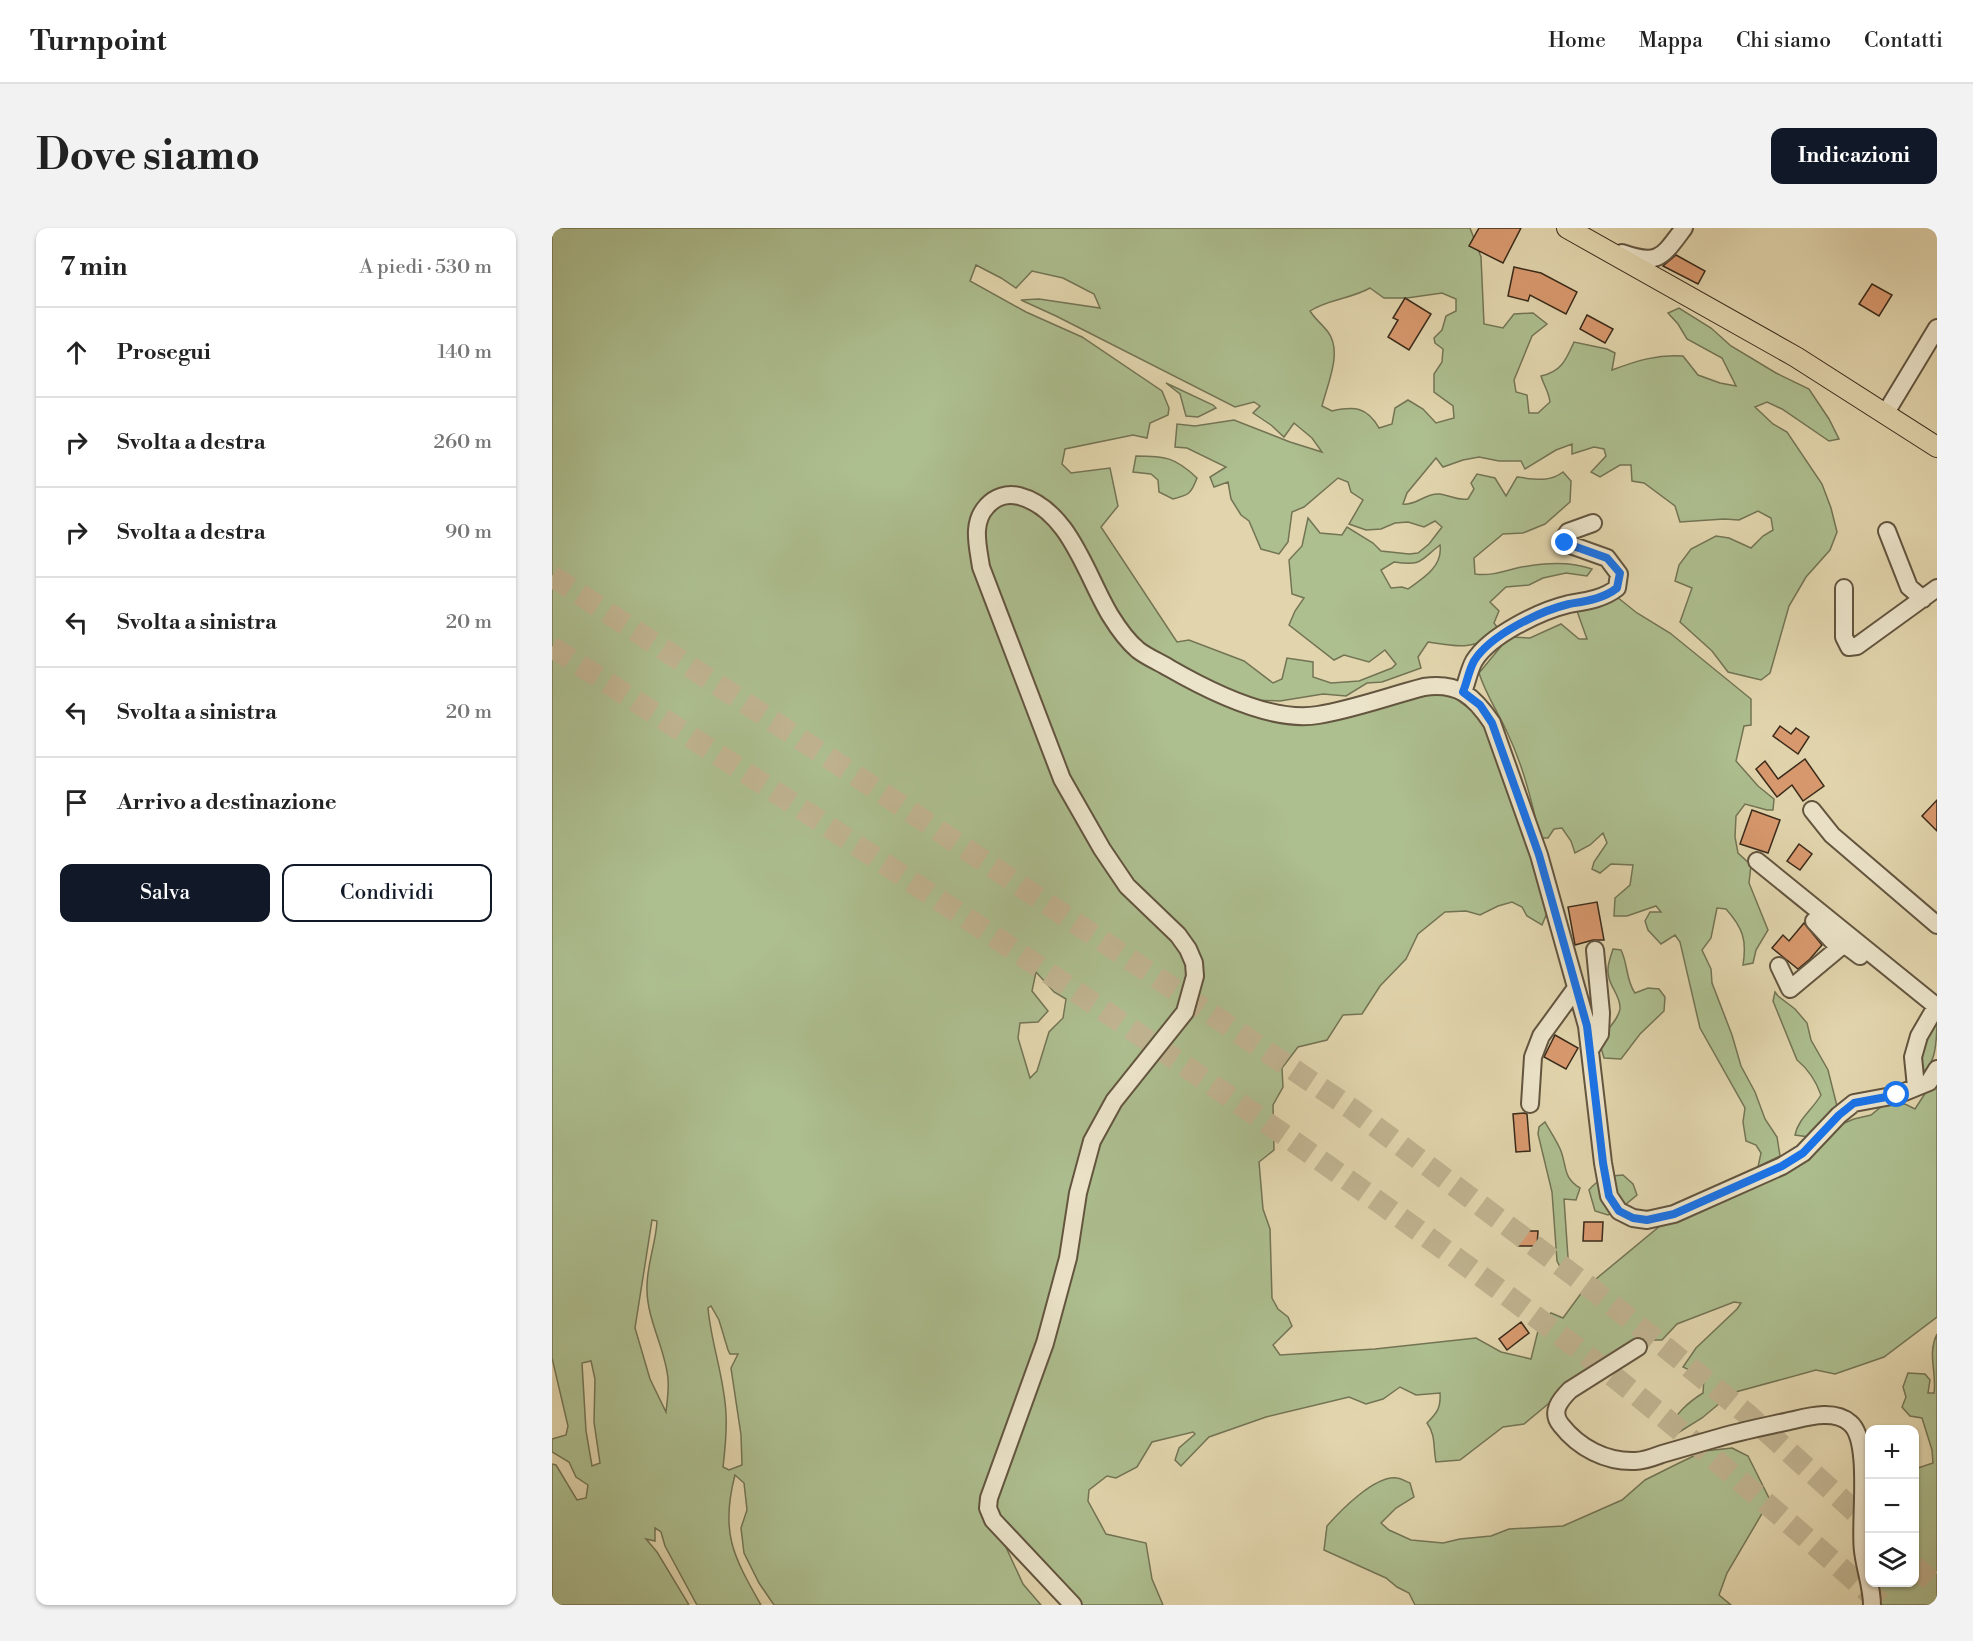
<!DOCTYPE html>
<html lang="it">
<meta charset="utf-8">
<style>
:root{--surface:#fff;--page:#f2f2f2;--text:#222;--muted:#767676;--line:#e0e0e0;--accent:#111827}
body{margin:0;font-family:"Libre Bodoni",serif;background:var(--page);color:var(--text)}
.controls{position:absolute;right:18px;bottom:18px;display:grid;overflow:hidden;border-radius:12px;box-shadow:0 2px 4px #0004}
.controls button{width:54px;height:54px;display:grid;place-items:center;padding:0;border:0;border-bottom:2px solid var(--line);background:var(--surface);color:var(--text);font:30px sans-serif}
.stop{position:absolute;width:18px;height:18px;margin:-14px;border:4px solid #1a73e8;border-radius:50%;background:#fff}
.stop.end{background:#1a73e8;border-color:#fff;box-shadow:0 2px 6px #0008}
.list{margin:0;padding:0;list-style:none}
h2{display:flex;justify-content:space-between;align-items:center;height:78px;margin:0;padding:0 24px;font-size:26px}
h2 small{font-size:20px;font-weight:400;color:var(--muted)}
.list li{display:grid;grid-template-columns:39px 1fr auto;gap:18px;align-items:center;box-sizing:border-box;height:90px;padding:0 24px;border-top:2px solid var(--line)}
.list b{display:block;font-size:22px;white-space:nowrap}
.list em{font-size:20px;font-style:normal;color:var(--muted)}
.actions{display:flex;gap:12px;padding:18px 24px}
.actions a{flex:1;padding:14px 0;border:2px solid var(--accent);border-radius:12px;text-align:center;font-size:21px;color:var(--accent)}
.actions .main{background:var(--accent);color:#fff}
.icon{flex:none;width:33px;height:33px;fill:none;stroke:currentColor;stroke-width:2;stroke-linecap:round;stroke-linejoin:round}
.map{position:relative;flex:none;width:1385px;height:1377px;overflow:hidden;border-radius:12px}
header{display:flex;align-items:center;gap:36px;box-sizing:border-box;height:84px;padding:0 30px;background:var(--surface);border-bottom:2px solid var(--line)}
header strong{font-size:28px}
nav{display:flex;gap:33px;margin-inline-start:auto;font-size:21px}
.intro{display:flex;align-items:center;justify-content:space-between;box-sizing:border-box;height:144px;padding:0 36px}
h1{margin:0;font-size:42px}
.button{padding:15px 27px;border-radius:12px;background:var(--accent);color:#fff;font-size:21px;font-weight:700}
main{display:flex;gap:36px;padding:0 36px}
aside{flex:1;background:var(--surface);border-radius:12px;box-shadow:0 2px 4px #0004}
.map>svg:first-child{display:block}
.green{fill:#adbe8f;stroke:#737454;stroke-width:1.5;fill-rule:evenodd}
.building{fill:#d9996e;stroke:#392a1a;stroke-width:1.5}
.lines{fill:none;stroke-linecap:round;stroke-linejoin:round}
.highway-tunnel{stroke:#c0b390;stroke-width:22;stroke-dasharray:22 11;stroke-linecap:butt}
.minor-casing{stroke:#63553f;stroke-width:20}
.major-casing{stroke:#392a1a;stroke-width:22}
.minor{stroke:#ece4ca;stroke-width:16}
.major{stroke:#e2d5ad;stroke-width:20}
.route{stroke:#1a73e8;stroke-width:8}
</style>
<header>
<strong>Turnpoint</strong>
<nav><a>Home</a><a>Mappa</a><a>Chi siamo</a><a>Contatti</a></nav>
</header>
<div class="intro"><h1>Dove siamo</h1><a class="button">Indicazioni</a></div>
<main>
<aside>
<h2>7 min<small>A piedi · 530 m</small></h2>
<ul class="list">
<li><svg class="icon" aria-label="ahead" viewBox="0 0 24 24"><path d="M12 20V5M6 11l6-6 6 6"/></svg><div><b>Prosegui</b></div><em>140 m</em></li>
<li><svg class="icon" aria-label="right" viewBox="0 0 24 24"><path d="M7 20v-9h11M14 6l5 5-5 5"/></svg><div><b>Svolta a destra</b></div><em>260 m</em></li>
<li><svg class="icon" aria-label="right" viewBox="0 0 24 24"><path d="M7 20v-9h11M14 6l5 5-5 5"/></svg><div><b>Svolta a destra</b></div><em>90 m</em></li>
<li><svg class="icon" aria-label="left" viewBox="0 0 24 24"><path d="M17 20v-9H6M10 6l-5 5 5 5"/></svg><div><b>Svolta a sinistra</b></div><em>20 m</em></li>
<li><svg class="icon" aria-label="left" viewBox="0 0 24 24"><path d="M17 20v-9H6M10 6l-5 5 5 5"/></svg><div><b>Svolta a sinistra</b></div><em>20 m</em></li>
<li><svg class="icon" aria-label="arrive" viewBox="0 0 24 24"><path d="M6 21V4h12l-3 4 3 4H6"/></svg><div><b>Arrivo a destinazione</b></div></li>
</ul>
<div class="actions"><a class="main">Salva</a><a>Condividi</a></div>
</aside>
<div class="map">
<svg width="1385" height="1377" viewBox="0 0 1385 1377">
<rect width="100%" height="100%" fill="#e2d5ad"/>
<filter id="stains"><feTurbulence type="fractalNoise" baseFrequency=".00333" numOctaves="4"/><feColorMatrix values="0 0 0 0 .2 0 0 0 0 .09 0 0 0 0 .02 0 0 0 .5 -.17"/></filter>
<radialGradient id="worn" r=".72"><stop offset=".6" stop-color="#630" stop-opacity="0"/><stop offset="1" stop-color="#630" stop-opacity=".3"/></radialGradient>
<path class="green" d="M 0,0 L 918,0 L 929,29 L 932,96 L 951,100 L 962,86 L 981,85 L 995,96 L 980,108 L 962,152 L 964,164 L 975,167 L 977,185 L 986,185 L 998,174 C 997,164 992,158 989,148 C 1009,144 1014,132 1022,114 L 1055,121 L 1063,125 L 1060,142 C 1084,133 1106,126 1131,128 L 1146,147 L 1168,155 L 1184,158 L 1170,130 L 1135,111 L 1126,96 L 1116,85 L 1127,80 L 1159,100 L 1179,118 L 1224,145 L 1257,161 L 1277,191 L 1287,211 L 1277,213 L 1230,181 L 1215,174 L 1203,179 L 1221,196 L 1235,204 L 1270,256 L 1279,280 L 1285,304 L 1278,322 L 1254,349 L 1237,378 L 1218,445 L 1209,452 L 1176,444 L 1160,423 L 1128,394 L 1140,360 L 1123,353 L 1127,337 L 1139,321 L 1164,308 L 1177,310 L 1199,320 L 1211,308 L 1221,302 L 1219,290 L 1206,283 L 1187,292 L 1172,291 L 1128,294 L 1123,278 L 1092,255 L 1080,253 L 1079,237 L 1068,237 L 1048,249 L 1039,244 L 1054,228 L 1052,221 L 1042,219 L 1020,226 L 1020,216 L 1004,222 L 973,241 L 969,233 L 947,233 L 927,229 L 911,232 L 891,239 L 884,230 L 855,265 L 851,276 C 864,278 873,265 887,266 C 898,267 905,273 916,271 L 922,261 L 919,255 L 925,246 L 943,250 L 954,268 L 965,249 C 982,251 997,255 1011,244 L 1019,253 L 1018,274 L 993,296 L 971,305 L 951,306 L 922,330 L 923,346 C 938,348 950,344 965,340 C 989,335 1016,332 1040,341 L 1035,348 L 1014,345 L 991,350 L 977,357 L 954,359 L 938,374 L 947,383 L 942,395 L 945,399 L 945,408 C 915,421 908,419 876,414 L 866,429 L 869,440 L 830,454 L 815,455 L 794,468 L 771,466 L 728,473 L 703,472 L 706,487 L 883,464 L 903,470 L 928,489 L 943,516 L 975,609 L 995,685 L 990,697 L 975,688 L 970,679 L 960,674 L 946,678 L 928,687 L 914,683 L 893,684 L 866,706 L 854,731 L 828,758 L 810,786 L 791,787 L 775,812 L 746,819 L 730,840 L 731,859 L 721,877 L 722,922 L 707,934 L 711,981 L 718,1001 L 720,1070 L 726,1081 L 736,1089 L 740,1098 L 721,1117 L 728,1127 L 823,1121 L 924,1110 L 949,1124 L 979,1131 L 988,1095 L 999,1085 L 1011,1090 L 1033,1060 L 1108,998 L 1148,978 L 1285,898 L 1302,891 L 1319,887 L 1330,878 L 1353,876 L 1363,881 L 1385,847 L 1385,1089 L 1332,1129 L 1283,1146 L 1264,1142 L 1180,1165 L 1150,1190 L 1124,1206 L 1116,1201 C 1125,1185 1135,1175 1151,1165 L 1152,1149 L 1131,1139 L 1144,1120 L 1185,1081 L 1189,1075 L 1182,1074 L 1125,1096 L 1110,1112 L 1095,1112 L 1020,1156 L 972,1196 L 951,1199 L 908,1232 L 884,1234 C 881,1219 884,1207 875,1195 C 885,1185 889,1180 888,1165 L 864,1167 L 848,1159 L 831,1171 L 814,1176 L 797,1169 L 714,1189 L 657,1209 L 629,1238 L 623,1232 L 627,1220 L 643,1206 L 641,1204 L 600,1214 L 585,1239 L 564,1250 L 555,1248 L 537,1262 L 536,1273 L 554,1306 L 594,1315 L 600,1351 L 611,1377 L 529,1377 L 527,1373 L 452,1315 L 471,1356 L 489,1377 L 222,1377 L 207,1355 L 192,1325 L 189,1300 L 195,1282 L 192,1255 L 183,1247 C 168,1304 181,1328 209,1377 L 145,1377 L 113,1318 L 109,1304 L 103,1300 L 103,1313 L 94,1311 L 105,1324 L 137,1377 L 0,1377 L 0,1236 L 4,1237 L 25,1272 L 34,1270 L 36,1257 L 24,1249 L 17,1234 L 0,1224 L 0,1211 L 14,1207 L 16,1198 L 0,1130 ZM 424,37 L 449,50 L 464,60 L 480,43 L 511,50 L 542,66 L 548,80 L 487,71 L 469,72 L 504,88 L 683,179 L 702,174 L 708,178 L 701,185 L 719,197 L 732,209 L 742,195 L 760,210 L 770,224 L 738,214 L 682,192 L 643,198 L 625,196 L 623,219 L 635,220 L 674,239 L 658,249 L 662,259 L 676,254 L 679,271 L 689,287 L 697,293 L 709,321 L 727,326 L 736,314 L 740,284 L 752,279 L 786,250 L 796,254 L 799,264 L 811,272 L 797,296 L 814,302 L 829,301 L 843,295 L 856,294 L 872,299 L 883,293 L 890,299 L 877,316 L 866,325 L 857,326 L 829,323 L 821,315 L 795,299 L 790,307 L 768,305 L 756,290 L 750,318 L 737,332 L 740,366 L 752,370 L 743,383 L 737,397 L 782,432 L 792,427 L 817,434 L 833,422 L 844,436 L 840,440 L 807,453 L 779,455 L 761,449 L 761,434 L 735,430 L 730,451 L 721,455 L 692,433 L 637,412 L 625,414 L 549,299 L 566,278 L 558,240 L 519,245 L 510,236 L 513,221 L 581,207 L 595,210 L 598,195 L 616,187 L 617,180 L 610,163 L 530,109 L 474,84 L 418,53 ZM 818,60 L 832,70 L 855,70 L 890,65 L 904,71 L 904,83 L 894,88 L 890,102 L 882,110 L 883,115 L 891,121 L 890,134 L 882,146 L 882,164 L 901,178 L 902,190 L 884,195 L 871,181 L 856,172 L 843,180 L 840,196 L 827,200 C 815,179 803,178 780,183 L 770,178 C 775,157 791,124 776,104 C 770,96 763,91 758,83 C 776,71 799,71 818,60 ZM 888,317 C 891,338 872,350 856,361 L 850,359 L 839,360 L 829,342 L 842,334 C 871,338 867,333 888,317 ZM 484,744 L 502,764 L 514,771 L 511,790 L 497,804 L 485,843 L 478,850 L 466,810 L 468,795 L 486,794 L 496,783 L 480,763 ZM 100,992 L 105,993 C 104,1016 94,1038 95,1062 C 95,1092 115,1125 116,1152 C 117,1162 115,1174 114,1184 L 98,1151 L 83,1100 ZM 159,1078 L 167,1092 L 176,1122 L 178,1126 L 186,1126 L 179,1140 L 189,1207 L 190,1237 L 177,1242 L 171,1239 C 173,1222 175,1204 174,1187 C 173,1151 159,1116 156,1080 ZM 39,1133 L 43,1151 L 42,1194 L 48,1235 L 40,1238 L 34,1203 L 30,1135 Z
M 614,155 L 661,177 L 664,180 L 646,189 L 634,188 L 628,166 Z
M 584,228 C 613,228 623,229 645,250 C 639,266 637,267 621,271 L 607,264 L 606,252 L 599,246 L 581,244 Z
M 1065,369 L 1085,385 L 1118,405 L 1199,471 L 1199,497 L 1192,498 L 1184,533 L 1206,558 L 1222,571 L 1221,582 L 1215,582 L 1193,576 L 1184,588 L 1183,609 L 1186,625 L 1199,637 L 1197,655 L 1216,702 L 1204,722 L 1201,735 L 1191,737 C 1195,712 1191,700 1174,681 L 1165,680 L 1159,710 L 1150,722 L 1159,741 L 1160,755 L 1180,807 L 1189,838 L 1203,864 L 1213,891 L 1225,909 L 1228,928 L 1206,939 L 1209,925 L 1204,917 L 1194,913 L 1191,894 L 1193,880 L 1148,800 L 1128,714 L 1123,707 L 1109,716 L 1096,702 L 1093,693 L 1098,684 L 1109,684 L 1104,678 L 1075,688 L 1062,688 L 1063,670 L 1078,657 L 1081,637 L 1059,636 L 1048,645 L 1040,641 L 1042,634 L 1055,615 L 1051,605 L 1038,617 L 1023,625 L 1019,613 L 1010,600 L 1002,601 L 996,610 L 988,610 C 980,574 971,537 955,504 C 946,484 934,467 927,445 L 951,416 L 959,409 L 978,410 L 1009,396 L 1027,411 L 1035,411 L 1025,383 Z
M 1061,721 L 1069,722 C 1076,736 1074,753 1083,765 L 1096,760 L 1107,761 L 1113,769 L 1112,783 L 1088,806 L 1069,831 L 1052,830 L 1047,813 C 1053,803 1066,793 1068,781 C 1069,769 1059,760 1057,750 C 1054,740 1058,731 1061,721 Z
M 1223,764 L 1226,768 L 1243,781 L 1255,795 L 1259,812 L 1276,842 L 1285,878 L 1257,909 L 1243,907 C 1246,891 1261,881 1269,867 C 1264,853 1256,841 1245,832 L 1221,773 Z
M 1385,788 C 1385,809 1385,843 1365,846 L 1366,826 Z
M 993,894 C 998,903 1005,913 1009,923 C 1015,939 1011,950 1028,960 L 1024,972 L 1012,971 L 1017,1044 L 1012,1046 L 1005,1033 L 1000,964 L 986,906 L 987,899 Z
M 1071,947 L 1081,956 L 1085,967 L 1068,981 L 1056,987 L 1043,983 L 1037,962 C 1047,950 1055,948 1071,947 Z
M 1385,1106 L 1385,1377 L 1314,1377 L 1319,1355 L 1362,1354 L 1363,1241 L 1381,1235 L 1380,1222 L 1370,1190 L 1358,1188 L 1350,1179 L 1354,1169 L 1351,1159 L 1356,1145 L 1373,1146 L 1378,1152 L 1376,1165 L 1382,1165 C 1385,1144 1375,1126 1385,1106 Z
M 1180,1220 L 1196,1228 L 1218,1272 L 1175,1345 L 1167,1367 L 1179,1377 L 863,1377 L 857,1365 L 845,1359 L 834,1350 L 772,1322 L 775,1298 C 788,1283 823,1247 845,1250 C 849,1250 854,1254 858,1255 L 862,1269 L 844,1280 L 829,1295 L 837,1302 L 859,1312 L 891,1315 L 908,1311 L 939,1308 L 957,1301 L 1011,1298 L 1070,1272 L 1093,1252 L 1123,1237 L 1152,1223 Z"/>
<path class="building" d="M 927,0 L 969,0 L 951,35 L 917,18 Z
M 1124,27 L 1153,43 L 1146,56 L 1111,38 Z
M 962,39 L 989,45 L 1025,64 L 1014,86 L 978,67 L 976,73 L 956,68 Z
M 1320,56 L 1340,67 L 1327,88 L 1307,76 Z
M 853,70 L 879,86 L 857,122 L 836,109 L 846,92 L 841,90 Z
M 1035,87 L 1061,101 L 1053,115 L 1028,101 Z
M 1228,498 L 1239,506 L 1244,500 L 1257,509 L 1246,526 L 1221,508 Z
M 1253,531 L 1272,558 L 1251,573 L 1240,557 L 1225,569 L 1204,541 L 1213,533 L 1226,551 Z
M 1385,572 L 1385,603 L 1370,588 Z
M 1200,582 L 1228,592 L 1216,625 L 1188,616 Z
M 1247,616 L 1260,626 L 1248,642 L 1235,633 Z
M 1045,674 L 1052,712 L 1041,712 L 1023,717 L 1016,679 Z
M 1252,695 L 1270,717 L 1258,731 L 1246,741 L 1220,720 L 1231,707 L 1237,713 Z
M 1003,807 L 1026,820 L 1014,841 L 992,829 Z
M 972,885 L 975,886 L 978,923 L 964,924 L 961,886 Z
M 1032,994 L 1051,994 L 1050,1013 L 1031,1013 Z
M 966,1003 L 986,1003 L 985,1018 L 966,1018 Z
M 969,1094 L 977,1105 L 955,1122 L 947,1111 Z"/>
<g class="lines">
<path class="highway-tunnel" d="M 0,348 L 347,576 L 800,881 L 1044,1064 L 1124,1128 L 1195,1186 L 1318,1297
M 0,419 C 342,640 683,863 1008,1107 C 1120,1192 1226,1285 1331,1377
M 1362,1338 L 1385,1358"/>
<defs>
<path id="minor" d="M 1070,25 C 1107,38 1110,29 1132,0
M 1333,186 L 1385,100
M 1335,303 L 1357,359 L 1371,371
M 1292,360 L 1292,409 L 1297,419 L 1305,418 L 1385,360
M 911,464 C 915,454 917,442 922,433 C 938,407 988,383 1017,376 C 1034,373 1051,371 1065,360 L 1067,346 L 1055,330 L 1013,315 L 1012,310 L 1016,304 L 1041,295
M 1260,582 L 1280,607 L 1385,697
M 1205,633 L 1384,778
M 1262,693 L 1287,720
M 1227,738 L 1238,761 L 1292,716 L 1308,728
M 1038,822 L 1048,806 L 1049,785 L 1043,722
M 1364,859 L 1361,829 L 1367,808 L 1385,777
M 978,876 L 981,829 L 989,808 L 1024,760
M 1086,1119 L 1018,1162 C 1008,1172 998,1184 1009,1197 C 1027,1220 1054,1234 1083,1233 C 1092,1233 1102,1229 1110,1226 C 1127,1221 1145,1216 1162,1211 C 1188,1203 1215,1198 1242,1192 C 1259,1188 1283,1182 1298,1195 C 1320,1213 1307,1295 1311,1323 C 1313,1341 1320,1359 1320,1377
M 521,1377 L 441,1292 L 436,1280 L 437,1270 L 493,1115 L 516,1030 L 526,965 L 540,913 L 562,873 L 633,784 L 643,748 L 642,735 L 636,721 L 626,707 L 575,658 L 550,621 L 510,551 L 429,339 C 426,318 419,295 435,278 C 443,269 455,265 467,268 C 517,281 534,347 558,387 C 566,400 574,412 586,422 C 595,429 607,434 617,440 C 657,463 720,495 766,487 C 802,481 837,468 872,459 C 906,454 922,468 940,495 L 987,627 L 1035,798 L 1051,935 L 1057,968 L 1067,983 L 1081,990 L 1095,992 L 1122,986 L 1230,938 L 1251,925 L 1287,887 L 1302,875 L 1345,867 L 1377,854 L 1385,841"/>
<path id="major" d="M 1015,0 L 1244,129 L 1385,219"/>
</defs>
<use href="#minor" class="minor-casing"/>
<use href="#major" class="major-casing"/>
<use href="#minor" class="minor"/>
<use href="#major" class="major"/>
</g>
<g class="lines">
<path class="route" d="M 1013,315 L 1055,330 L 1068,345 L 1065,360 C 1051,371 1034,373 1017,376 C 988,383 938,407 922,433 C 917,442 915,454 911,464 L 928,477 L 940,495 L 987,627 L 1035,798 L 1051,935 L 1057,968 L 1067,983 L 1081,990 L 1095,992 L 1122,986 L 1230,938 L 1251,925 L 1287,887 L 1302,875 L 1345,867"/>
</g>
<rect width="100%" height="100%" filter="url(#stains)"/>
<rect width="100%" height="100%" fill="url(#worn)"/>
</svg>
<div class="controls">
<button>+</button>
<button>−</button>
<button><svg class="icon" aria-label="layers" viewBox="0 0 24 24"><path d="M12 4l9 5-9 5-9-5zM3 14l9 5 9-5"/></svg></button>
</div>
<div class="stop" style="left:1345px;top:867px"></div>
<div class="stop end" style="left:1013px;top:315px"></div>
</div>
</main>
